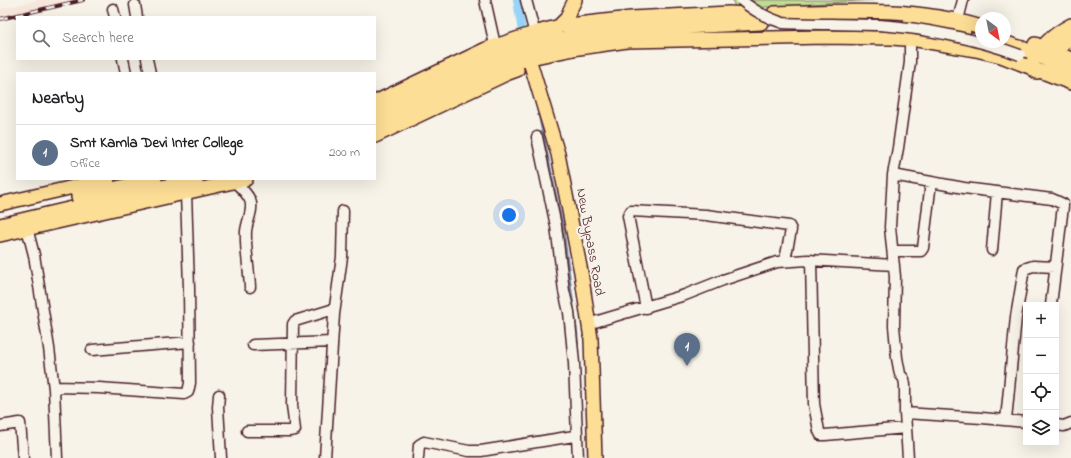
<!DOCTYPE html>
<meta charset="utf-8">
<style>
:root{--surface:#fff;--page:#f2f2f2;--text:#202124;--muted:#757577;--line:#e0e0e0;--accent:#0b8043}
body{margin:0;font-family:"Indie Flower",sans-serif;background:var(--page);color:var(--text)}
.controls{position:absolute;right:12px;bottom:12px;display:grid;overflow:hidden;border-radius:0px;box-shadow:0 4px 16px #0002}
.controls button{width:36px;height:36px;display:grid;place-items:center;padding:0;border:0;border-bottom:1px solid var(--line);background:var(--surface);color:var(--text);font:20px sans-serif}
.compass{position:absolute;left:975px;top:12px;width:36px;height:36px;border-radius:50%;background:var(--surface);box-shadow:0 4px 16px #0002;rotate:148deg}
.you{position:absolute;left:509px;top:215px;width:14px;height:14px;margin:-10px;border:3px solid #fff;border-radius:50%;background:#1a73e8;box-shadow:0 0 0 6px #1a73e833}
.badge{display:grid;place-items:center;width:26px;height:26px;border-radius:50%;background:var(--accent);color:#fff;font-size:13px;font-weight:700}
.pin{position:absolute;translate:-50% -33px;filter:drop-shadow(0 1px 2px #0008)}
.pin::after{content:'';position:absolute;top:21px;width:14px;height:12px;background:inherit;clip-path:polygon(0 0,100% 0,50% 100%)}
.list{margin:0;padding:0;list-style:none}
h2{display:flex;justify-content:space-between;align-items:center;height:52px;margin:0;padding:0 16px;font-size:17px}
h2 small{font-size:13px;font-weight:400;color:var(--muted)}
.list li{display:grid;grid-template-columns:26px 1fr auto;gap:12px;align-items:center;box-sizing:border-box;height:56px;padding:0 16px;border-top:1px solid var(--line)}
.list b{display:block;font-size:15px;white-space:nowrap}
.list p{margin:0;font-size:13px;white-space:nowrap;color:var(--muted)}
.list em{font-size:13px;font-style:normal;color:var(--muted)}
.icon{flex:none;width:22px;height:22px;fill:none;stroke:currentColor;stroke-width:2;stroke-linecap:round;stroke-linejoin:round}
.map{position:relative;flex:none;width:1071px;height:458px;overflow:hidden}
.search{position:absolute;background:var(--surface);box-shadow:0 4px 16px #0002;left:16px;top:16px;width:360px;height:44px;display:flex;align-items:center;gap:10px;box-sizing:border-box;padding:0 14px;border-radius:0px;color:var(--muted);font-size:15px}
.panel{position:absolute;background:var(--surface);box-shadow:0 4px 16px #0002;left:16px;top:72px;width:360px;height:108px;border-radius:0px}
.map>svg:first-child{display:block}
.built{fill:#f7e6db}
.green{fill:#bedc94;stroke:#847e60}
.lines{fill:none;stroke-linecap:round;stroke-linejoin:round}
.stream{stroke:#788ca6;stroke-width:2.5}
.canal{stroke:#97d4f8;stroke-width:8}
.minor-casing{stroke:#4a1f2b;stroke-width:13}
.major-casing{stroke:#4a1f2b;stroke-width:16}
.minor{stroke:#f7f3e8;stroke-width:10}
.major{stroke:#fdde96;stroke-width:13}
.rail-casing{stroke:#4a1f2b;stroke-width:4}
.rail{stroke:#f7f3e8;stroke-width:2.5;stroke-dasharray:8;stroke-linecap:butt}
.minor-bridge-casing{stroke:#4a1f2b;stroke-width:13;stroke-linecap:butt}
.minor-bridge{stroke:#f7f3e8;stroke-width:10}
.labels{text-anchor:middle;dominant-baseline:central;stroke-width:4;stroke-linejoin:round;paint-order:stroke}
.street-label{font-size:14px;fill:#4a1f2b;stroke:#f7f3e8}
</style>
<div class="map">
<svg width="1071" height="458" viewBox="0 0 1071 458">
<rect width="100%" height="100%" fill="#f7f3e8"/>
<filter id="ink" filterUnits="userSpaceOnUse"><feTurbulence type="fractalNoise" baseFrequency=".025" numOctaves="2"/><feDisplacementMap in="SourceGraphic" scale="8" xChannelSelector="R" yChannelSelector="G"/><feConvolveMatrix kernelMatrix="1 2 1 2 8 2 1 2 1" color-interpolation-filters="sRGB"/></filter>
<g filter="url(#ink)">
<path class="built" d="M 38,0 L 88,0 L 0,20 L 0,9 Z"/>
<path class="green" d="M 733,0 L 873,0 L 735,9 Z"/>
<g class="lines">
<path class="stream" d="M 537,106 L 563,229 L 577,334 L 578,352"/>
<path class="canal" d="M 517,0 L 522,32"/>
<defs>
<path id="minor" d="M 485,0 L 495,45
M 526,0 L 536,38
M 135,5 L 137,17
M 113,9 L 115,17
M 958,20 L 963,0
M 123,59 L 126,73
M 147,59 L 150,73
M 537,137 L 556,226 L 564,291 L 569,312 L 574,363 L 577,436
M 893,175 L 964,188 L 1052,199 L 1063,204 L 1063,206 L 1051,305
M 234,181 C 240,187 247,193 250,200 C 254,209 247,221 246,231 C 245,249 249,268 250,287
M 27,228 L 34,255 L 49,348 L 54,389 L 57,458
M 992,250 L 997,192
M 893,251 L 921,251 L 923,248 L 931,182
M 811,260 L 814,404 L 819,431 L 821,435 L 825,435 L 906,428
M 646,308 L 628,216 L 631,211 L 706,215 L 789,226 L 791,230 L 785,260
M 588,324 L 685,295 L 723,280 L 777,262 L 808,260 L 894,265
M 253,345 L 332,342
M 92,350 L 190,342
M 54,387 L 99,388 L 184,394 L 188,392 L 190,383 L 189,288 L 186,192
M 219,395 L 218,407 L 221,458
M 905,413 L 982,418 L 1026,422
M 1006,420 L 1016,317 L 1024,269 L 1033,266 L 1055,267
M 1056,425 L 1064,426 L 1071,423
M 0,426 L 20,423 L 23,458
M 247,431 L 289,431 L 295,430 L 292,405 L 293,324 L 295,321 L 334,309
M 325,458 L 334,314 L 342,257 L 343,211
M 418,458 L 419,445 L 424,442 L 469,451 L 481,451 L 574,436 L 577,436 L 578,458
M 908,458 L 905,413 L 905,385 L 904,379 L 900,374 L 897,358 L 894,326 L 895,277 L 890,227 L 893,175 L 898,148 L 910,62 L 910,47"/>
<path id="major" d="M 774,13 C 843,11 914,6 981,27
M 910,22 L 964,30
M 557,28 L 567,18 L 570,10 L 575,0
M 525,36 L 531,65 L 558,154 L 581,272 L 591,339 L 595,458
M 1003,42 L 1022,48 L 1071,71
M 1035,44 L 1071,59
M 1052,58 L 1055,52 L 1071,37
M 1037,72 L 1030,67 C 1041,46 1050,36 1071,25
M 375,102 L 486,49 L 534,33 L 560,26 L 631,18 L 729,13 L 748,14
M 375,114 L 426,88 L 494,57 L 528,46 L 574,37 L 626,30 L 761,23
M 375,126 L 489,70 L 530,58 L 579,48 L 627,41 L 825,37 L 892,38 L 917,40 L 976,50 L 1001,56 L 1071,83
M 375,136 L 506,74 L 517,70
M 78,197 L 155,179
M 0,204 L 108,179
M 0,225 L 196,179
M 0,235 L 246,179"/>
</defs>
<use href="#minor" class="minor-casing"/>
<use href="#major" class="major-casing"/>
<use href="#minor" class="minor"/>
<use href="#major" class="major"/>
<defs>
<path id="rail" d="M 0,19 L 83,0"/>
</defs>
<use href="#rail" class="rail-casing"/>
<use href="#rail" class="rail"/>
<defs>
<path id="minor-bridge" d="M 741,0 C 754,11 767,18 783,23 C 815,24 847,24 879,25 C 924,28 977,39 1020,55"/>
</defs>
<use href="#minor-bridge" class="minor-bridge-casing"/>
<use href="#minor-bridge" class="minor-bridge"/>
</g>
</g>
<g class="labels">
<g class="street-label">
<text transform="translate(590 242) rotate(80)">New Bypass Road</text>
</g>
</g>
</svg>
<div class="controls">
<button>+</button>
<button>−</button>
<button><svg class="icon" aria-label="locate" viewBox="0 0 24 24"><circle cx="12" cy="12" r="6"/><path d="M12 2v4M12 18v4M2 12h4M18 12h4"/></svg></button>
<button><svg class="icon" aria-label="layers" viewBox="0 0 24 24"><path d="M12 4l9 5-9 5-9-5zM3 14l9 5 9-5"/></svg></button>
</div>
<svg class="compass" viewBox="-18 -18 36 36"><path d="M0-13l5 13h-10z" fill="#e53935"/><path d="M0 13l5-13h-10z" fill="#757577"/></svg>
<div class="you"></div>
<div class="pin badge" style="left:687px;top:366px;background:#5c6f8a">1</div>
<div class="search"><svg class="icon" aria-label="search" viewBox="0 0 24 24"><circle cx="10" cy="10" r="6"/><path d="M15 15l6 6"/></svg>Search here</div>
<section class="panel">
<h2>Nearby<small></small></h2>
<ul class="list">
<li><span class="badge" style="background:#5c6f8a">1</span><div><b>Smt Kamla Devi Inter College</b><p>Office</p></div><em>200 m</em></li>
</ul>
</section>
</div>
